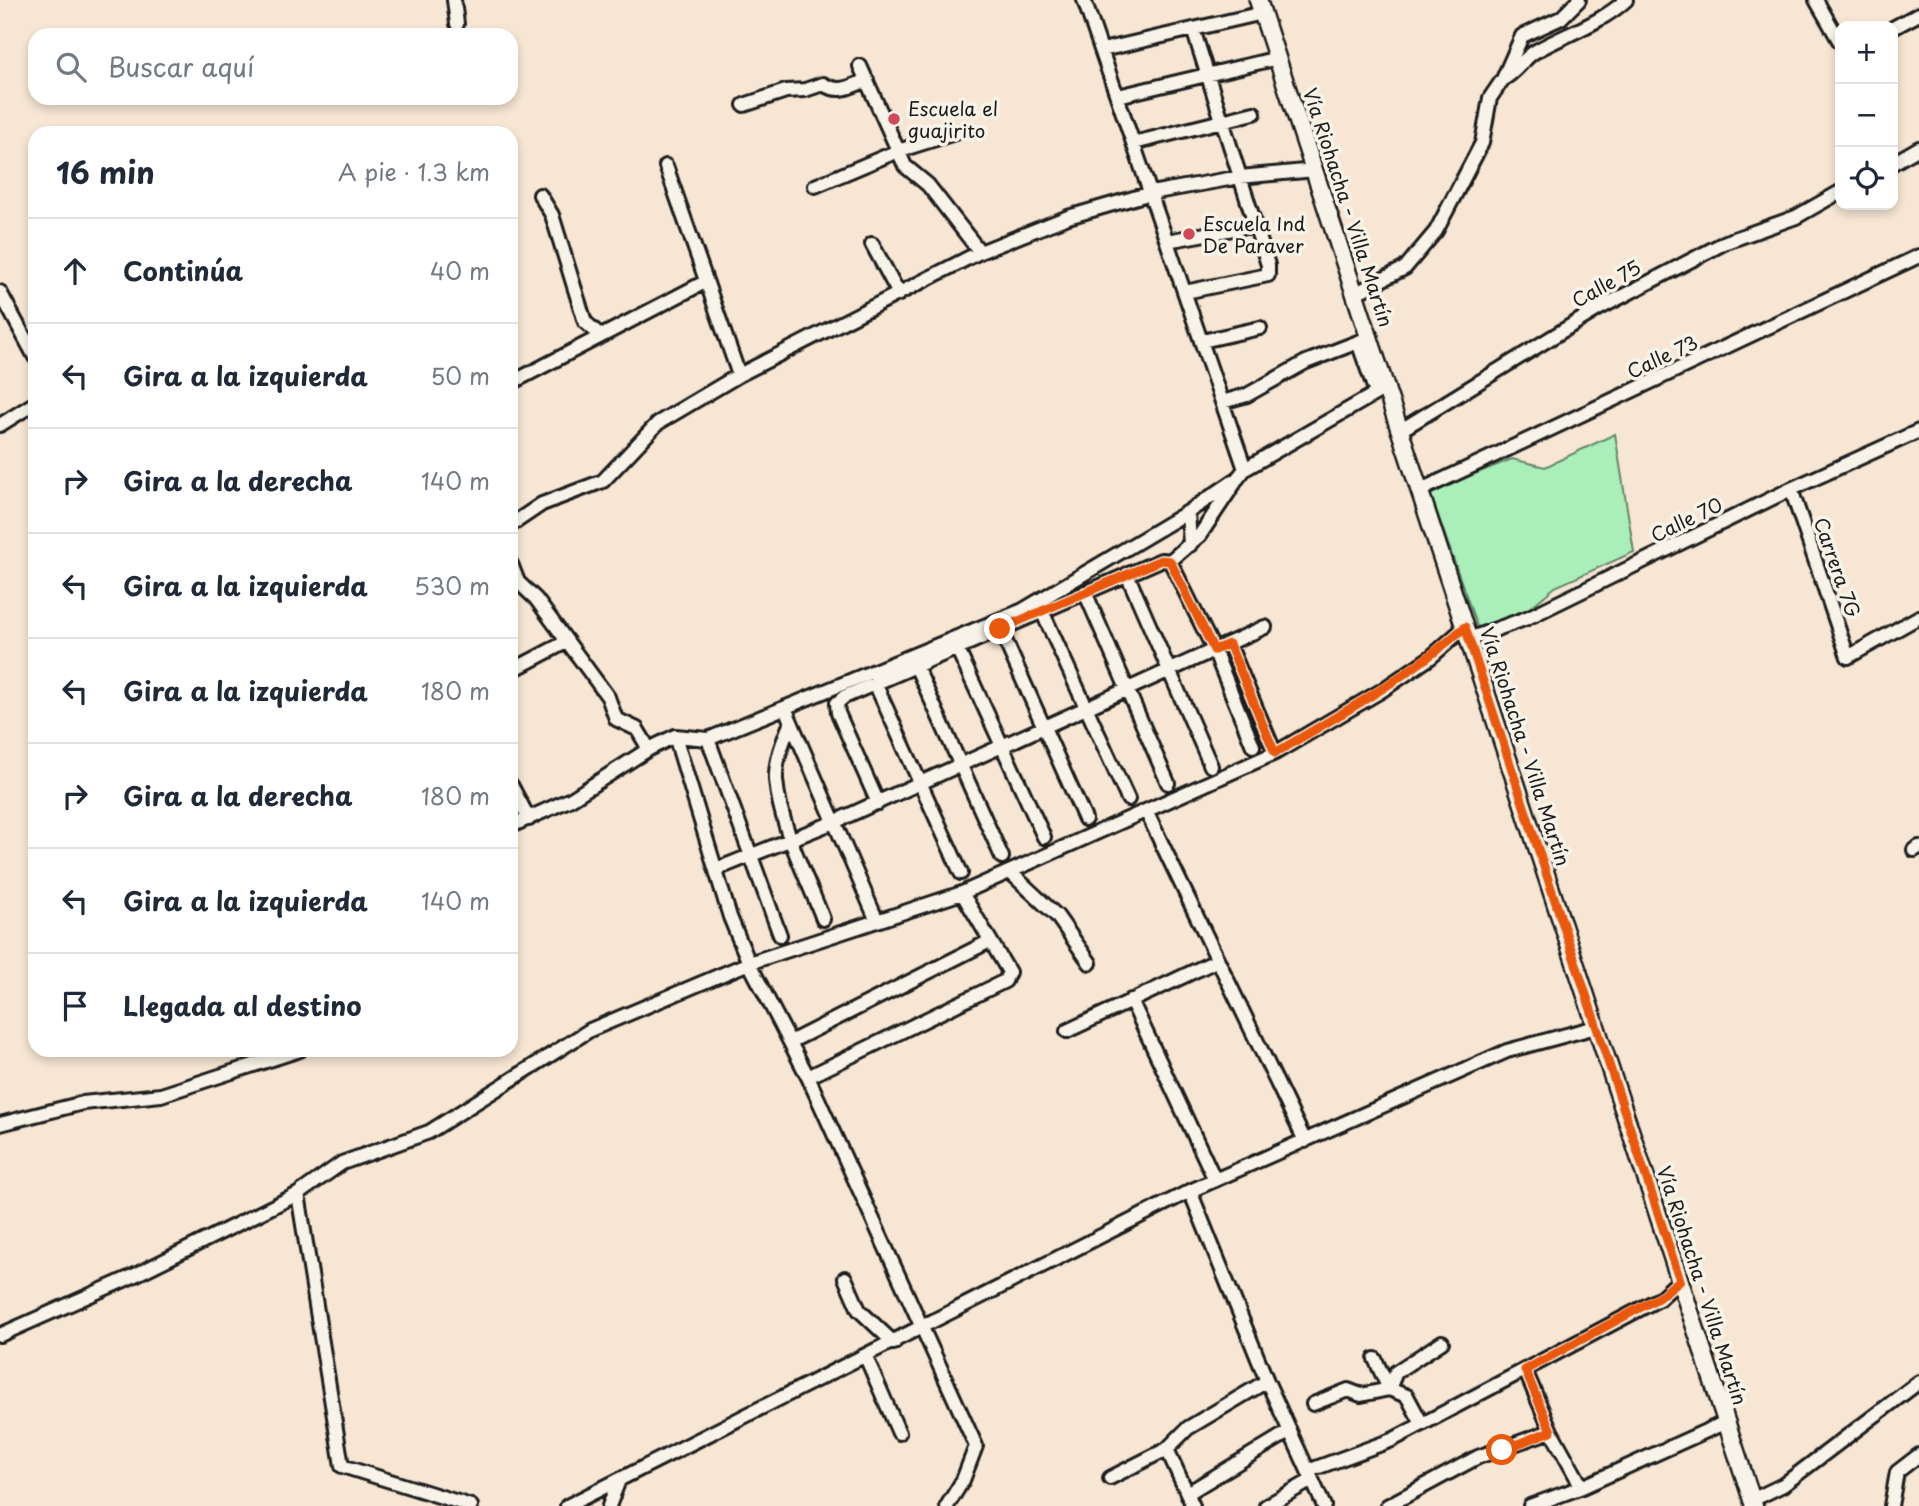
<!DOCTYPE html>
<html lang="es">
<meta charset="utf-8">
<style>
:root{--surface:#fff;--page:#f2f2f3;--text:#1f2937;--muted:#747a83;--line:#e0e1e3}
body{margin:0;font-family:"Playpen Sans",sans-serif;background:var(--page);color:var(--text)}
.controls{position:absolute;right:21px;top:21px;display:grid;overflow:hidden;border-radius:14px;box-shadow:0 4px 10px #0003}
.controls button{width:63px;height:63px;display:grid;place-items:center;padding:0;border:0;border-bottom:2px solid var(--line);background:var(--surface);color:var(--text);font:35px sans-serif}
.stop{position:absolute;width:21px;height:21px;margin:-16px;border:5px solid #ea580c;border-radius:50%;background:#fff}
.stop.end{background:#ea580c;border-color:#fff;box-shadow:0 2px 7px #0008}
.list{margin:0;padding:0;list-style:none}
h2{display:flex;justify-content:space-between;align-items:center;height:91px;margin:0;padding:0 28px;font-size:30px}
h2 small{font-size:23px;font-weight:400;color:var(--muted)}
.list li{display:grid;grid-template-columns:46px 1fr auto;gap:21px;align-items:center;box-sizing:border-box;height:105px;padding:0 28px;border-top:2px solid var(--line)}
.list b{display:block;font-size:26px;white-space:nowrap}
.list em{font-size:23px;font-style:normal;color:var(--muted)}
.icon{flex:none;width:38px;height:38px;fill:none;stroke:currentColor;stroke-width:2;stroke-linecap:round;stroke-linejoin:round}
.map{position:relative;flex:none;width:1919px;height:1506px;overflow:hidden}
.search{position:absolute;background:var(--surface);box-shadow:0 4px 10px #0003;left:28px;top:28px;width:490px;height:77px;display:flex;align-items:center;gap:18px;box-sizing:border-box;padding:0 24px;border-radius:21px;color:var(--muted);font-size:26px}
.panel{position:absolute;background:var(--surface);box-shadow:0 4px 10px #0003;left:28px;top:126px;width:490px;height:931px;border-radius:21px}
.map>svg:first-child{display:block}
.green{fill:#aaefba;stroke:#63866b;stroke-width:2}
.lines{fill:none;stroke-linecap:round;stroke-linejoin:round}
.minor-casing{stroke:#1c1c1c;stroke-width:18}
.major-casing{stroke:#1c1c1c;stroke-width:21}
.minor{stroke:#f7f3e8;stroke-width:12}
.major{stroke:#f7f3e8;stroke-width:16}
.route{stroke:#ea580c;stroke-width:9}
.poi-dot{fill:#d1495b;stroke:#f7f3e8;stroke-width:2.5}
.labels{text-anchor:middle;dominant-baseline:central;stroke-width:7;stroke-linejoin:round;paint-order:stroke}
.poi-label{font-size:19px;fill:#1c1c1c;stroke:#f7f3e8;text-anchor:start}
.street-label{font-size:19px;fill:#1c1c1c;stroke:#f7f3e8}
</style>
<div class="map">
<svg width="1919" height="1506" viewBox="0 0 1919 1506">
<rect width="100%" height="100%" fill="#f6e6d3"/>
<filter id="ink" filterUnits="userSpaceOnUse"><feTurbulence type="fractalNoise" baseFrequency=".0143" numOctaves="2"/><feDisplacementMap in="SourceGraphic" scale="14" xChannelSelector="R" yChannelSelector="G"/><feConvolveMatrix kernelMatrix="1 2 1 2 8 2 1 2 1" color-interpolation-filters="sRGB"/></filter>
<g filter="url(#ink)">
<path class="green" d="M 1615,434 L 1634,552 L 1555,587 L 1525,612 L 1477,627 L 1430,492 L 1512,459 L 1545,467 Z"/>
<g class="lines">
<defs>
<path id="minor" d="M 454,0 L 457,24
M 1084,0 L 1245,469
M 1816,0 L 1840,42
M 1893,28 L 1919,14
M 1102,50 L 1263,13
M 860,66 L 905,166 L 928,185 L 980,252
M 1503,79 C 1517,72 1523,58 1536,51 C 1566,34 1600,24 1626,0
M 1118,96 L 1278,58
M 744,105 L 786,91 L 805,90 L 823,84 C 839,94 850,87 867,80
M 1134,143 L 1254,113
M 1893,163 L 1919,148
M 666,166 L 739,375
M 815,186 L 898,151 L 958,132
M 540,195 L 552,215 L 585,322 L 600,335
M 1167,241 L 1255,225
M 872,244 L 899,294
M 0,292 L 35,357
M 1185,292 L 1268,275 L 1268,265 L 1193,29
M 1356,293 L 1405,268 L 1436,231 L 1482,143 L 1490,98 L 1503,79 L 1522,36 L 1561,18 L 1579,0
M 1202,341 L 1260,328
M 1358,342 L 1376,393
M 511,383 L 705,282
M 1222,402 L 1247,395 L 1306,362 L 1371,337
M 0,425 L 35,403
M 1401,430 L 1598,309 L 1726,242 L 1796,217 L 1840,192
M 1791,489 L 1848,657 L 1919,617
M 1421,490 L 1919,256
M 1188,512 L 1190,545
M 511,525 L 542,504 L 603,481 L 658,423 L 739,375 L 980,252 L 1068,217 L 1151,193 L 1240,177 L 1315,170
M 1170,561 L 1214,650 L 1253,746
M 511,564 L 518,582 L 536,599 L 608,697 L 616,719 L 637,729 L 649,749
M 1127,574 L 1211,766
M 1085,592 L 1168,783
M 1042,611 L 1128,799
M 1000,629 L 1085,819
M 1469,639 L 1527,618 L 1791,489 L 1919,431
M 1229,644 L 1275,753
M 957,648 L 1044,837
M 916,666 L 1002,857
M 511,671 L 566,642
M 875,683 L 961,873
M 785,708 L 877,921
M 791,722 C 784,739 775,760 776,780 C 780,827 806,875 823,919
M 675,736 L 730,917 L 749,963 L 808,1077 L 976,1446 L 963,1480 L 947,1506
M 708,739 L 780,935
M 511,785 L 529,819
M 878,803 L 838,713 L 837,703 L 844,697 L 1161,560 L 1170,561 L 1200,535 L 1234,484
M 1146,811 L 1305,1141
M 511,826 L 571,799 L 649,749 L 675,736 L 708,739 L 1023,610 L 1188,512 L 1237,479 L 1245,469 L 1387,387
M 1914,850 L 1919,847
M 717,869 L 834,822 L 1265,627
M 1010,872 L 1057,916 L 1090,963
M 1131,1000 L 1215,1180
M 1067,1031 L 1218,960
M 790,1042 L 990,941
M 808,1077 L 1005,981 L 1009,972 L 962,893
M 0,1124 L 83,1103 L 161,1095 L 300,1050
M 1190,1191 L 1267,1381 L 1324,1506
M 298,1194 L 342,1466 L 471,1506
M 845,1278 L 859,1310 L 894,1343
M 0,1335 L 131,1277 L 298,1194 L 342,1163 L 429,1132 L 590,1030 L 749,963 L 962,893 L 1275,753 L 1381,691 L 1431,657 L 1465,627
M 866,1357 L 899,1433
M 1375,1359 L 1389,1389 L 1407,1396 L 1422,1424
M 1525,1370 L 1551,1431 L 1582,1487
M 1313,1404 L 1348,1390 L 1361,1395 L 1389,1389 L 1396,1372 L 1442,1342
M 1167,1449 L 1193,1506
M 1308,1471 L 1392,1440 L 1659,1299 L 1680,1280
M 1110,1478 L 1167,1449 L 1188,1428 L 1267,1381
M 1188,1493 L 1290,1431
M 1752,1500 L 1783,1485 L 1919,1382
M 567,1506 L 1190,1191 L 1507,1051 L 1596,1027
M 609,1506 L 619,1480
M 1266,1506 L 1312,1480
M 1387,1506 L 1478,1457 L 1551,1431
M 1530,1506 L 1582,1487 L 1726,1422
M 1891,1506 L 1897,1472 L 1919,1455"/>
<path id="major" d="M 1258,0 L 1754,1506"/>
</defs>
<use href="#minor" class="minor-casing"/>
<use href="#major" class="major-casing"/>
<use href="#minor" class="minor"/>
<use href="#major" class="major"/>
</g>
</g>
<g class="lines" filter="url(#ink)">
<path class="route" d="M 1000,629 L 1161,560 L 1170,561 L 1214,650 L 1229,644 L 1275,753 C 1341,714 1407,678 1465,627 L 1680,1280 L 1658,1298 L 1525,1370 L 1551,1431 L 1502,1450"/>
</g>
<g class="poi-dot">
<circle cx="894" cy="119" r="7"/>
<circle cx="1189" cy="234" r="7"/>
</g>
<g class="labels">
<g class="poi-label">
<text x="908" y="108">Escuela el<tspan x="908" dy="22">guajirito</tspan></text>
<text x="1203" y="223">Escuela Ind<tspan x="1203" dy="22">De Paraver</tspan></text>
</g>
<g class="street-label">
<text transform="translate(1349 207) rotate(72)">Vía Riohacha - Villa Martín</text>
<text transform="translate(1606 283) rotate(-29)">Calle 75</text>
<text transform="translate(1662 356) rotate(-25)">Calle 73</text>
<text transform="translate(1686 519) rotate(-26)">Calle 70</text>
<text transform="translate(1838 567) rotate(71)">Carrera 7G</text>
<text transform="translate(1526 746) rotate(72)">Vía Riohacha - Villa Martín</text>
<text transform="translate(1703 1285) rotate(72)">Vía Riohacha - Villa Martín</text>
</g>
</g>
</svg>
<div class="controls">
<button>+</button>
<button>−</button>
<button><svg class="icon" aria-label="locate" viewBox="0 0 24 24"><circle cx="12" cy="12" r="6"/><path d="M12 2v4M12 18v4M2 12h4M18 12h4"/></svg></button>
</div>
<div class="stop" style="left:1502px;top:1450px"></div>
<div class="stop end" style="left:1000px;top:629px"></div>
<div class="search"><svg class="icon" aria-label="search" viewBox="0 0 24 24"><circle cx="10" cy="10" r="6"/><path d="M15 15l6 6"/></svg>Buscar aquí</div>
<section class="panel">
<h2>16 min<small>A pie · 1.3 km</small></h2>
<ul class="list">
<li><svg class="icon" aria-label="ahead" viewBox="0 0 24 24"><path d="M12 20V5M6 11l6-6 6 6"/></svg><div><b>Continúa</b></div><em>40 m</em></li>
<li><svg class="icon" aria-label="left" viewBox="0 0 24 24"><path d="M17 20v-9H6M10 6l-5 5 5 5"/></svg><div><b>Gira a la izquierda</b></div><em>50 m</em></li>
<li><svg class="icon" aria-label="right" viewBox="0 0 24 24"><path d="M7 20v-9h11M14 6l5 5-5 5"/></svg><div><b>Gira a la derecha</b></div><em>140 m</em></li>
<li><svg class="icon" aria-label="left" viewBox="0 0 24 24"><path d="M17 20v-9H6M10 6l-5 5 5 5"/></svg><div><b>Gira a la izquierda</b></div><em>530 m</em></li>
<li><svg class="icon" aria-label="left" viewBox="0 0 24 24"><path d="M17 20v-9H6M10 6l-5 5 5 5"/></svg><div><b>Gira a la izquierda</b></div><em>180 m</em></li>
<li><svg class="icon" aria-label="right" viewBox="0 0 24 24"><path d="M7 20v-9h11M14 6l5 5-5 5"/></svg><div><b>Gira a la derecha</b></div><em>180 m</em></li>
<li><svg class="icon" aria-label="left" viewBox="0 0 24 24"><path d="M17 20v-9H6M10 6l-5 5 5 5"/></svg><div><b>Gira a la izquierda</b></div><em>140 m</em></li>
<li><svg class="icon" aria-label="arrive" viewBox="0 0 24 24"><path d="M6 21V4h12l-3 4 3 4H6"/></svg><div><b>Llegada al destino</b></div></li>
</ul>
</section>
</div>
